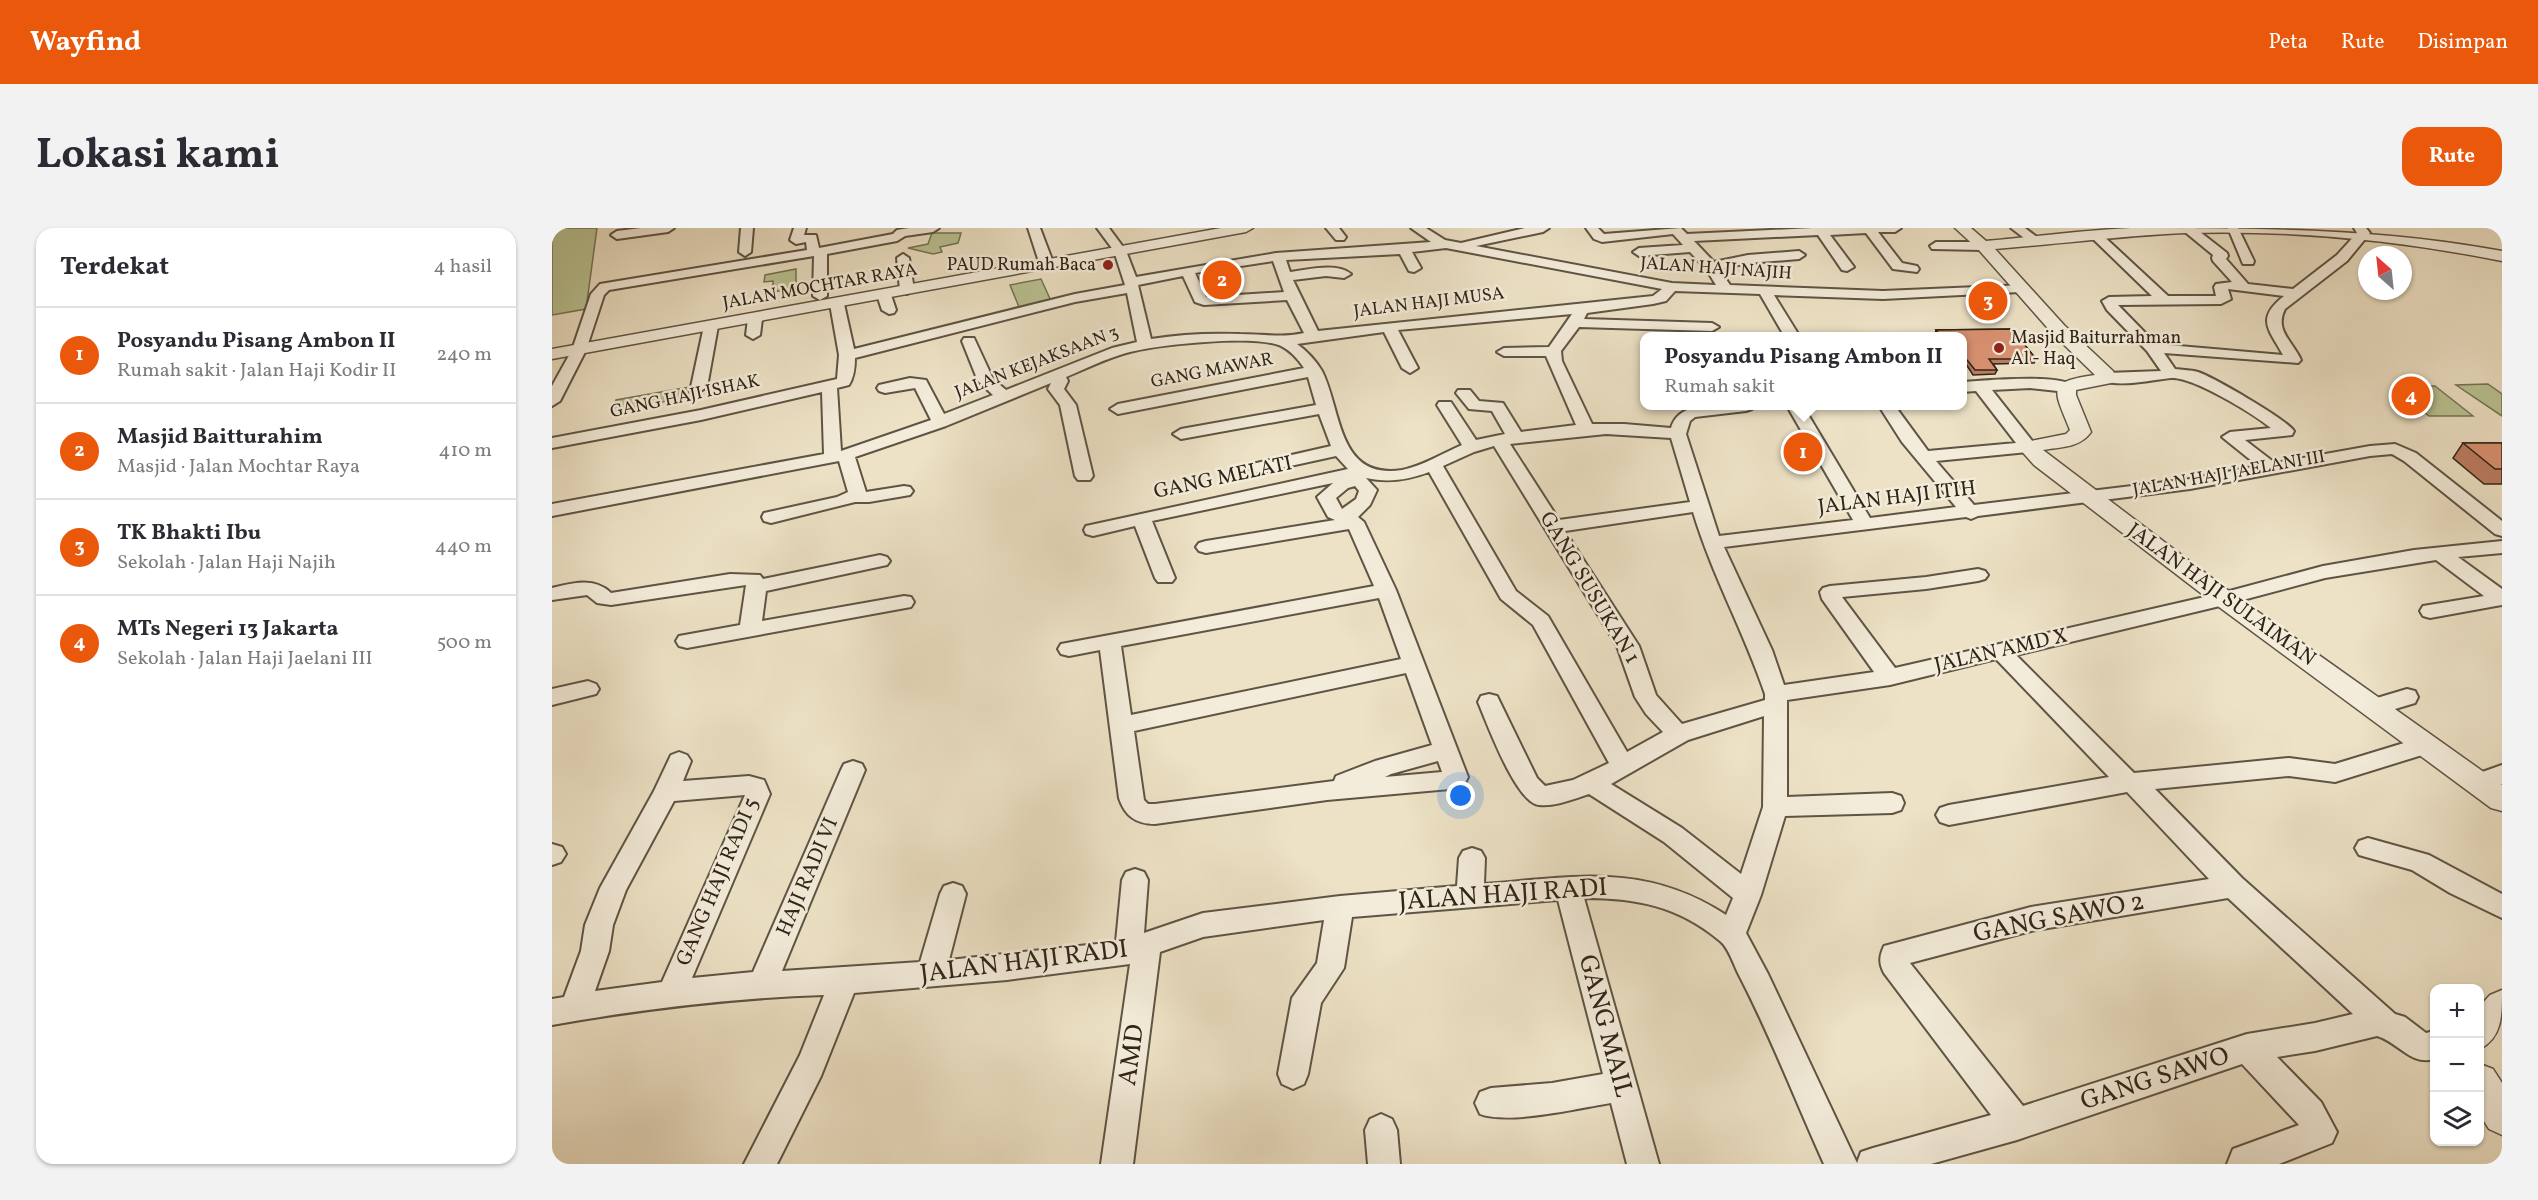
<!DOCTYPE html>
<html lang="id">
<meta charset="utf-8">
<style>
:root{--surface:#fff;--page:#f2f2f3;--text:#2b2b33;--muted:#7c7c81;--line:#e1e1e2;--accent:#ea580c}
body{margin:0;font-family:Vollkorn,serif;background:var(--page);color:var(--text)}
.controls{position:absolute;right:18px;bottom:18px;display:grid;overflow:hidden;border-radius:12px;box-shadow:0 2px 4px #0004}
.controls button{width:54px;height:54px;display:grid;place-items:center;padding:0;border:0;border-bottom:2px solid var(--line);background:var(--surface);color:var(--text);font:30px sans-serif}
.compass{position:absolute;left:1806px;top:18px;width:54px;height:54px;border-radius:50%;background:var(--surface);box-shadow:0 2px 4px #0004;rotate:333deg}
.you{position:absolute;left:909px;top:568px;width:21px;height:21px;margin:-15px;border:4px solid #fff;border-radius:50%;background:#1a73e8;box-shadow:0 0 0 9px #1a73e833}
.badge{display:grid;place-items:center;width:39px;height:39px;border-radius:50%;background:var(--accent);color:#fff;font-size:20px;font-weight:700}
.pin{position:absolute;translate:-50% -50%;border:3px solid #fff;box-shadow:0 2px 6px #0006}
.popup{position:absolute;left:1088px;top:104px;width:327px;height:78px;box-sizing:border-box;display:grid;place-content:center;border-radius:12px;background:var(--surface);filter:drop-shadow(0 2px 4px #0005);font-size:20px;white-space:nowrap;color:var(--muted)}
.popup b{font-size:22px;color:var(--text)}
.popup::after{content:'';position:absolute;left:50%;top:100%;margin-left:-12px;border:12px solid transparent;border-top-color:var(--surface)}
.list{margin:0;padding:0;list-style:none}
h2{display:flex;justify-content:space-between;align-items:center;height:78px;margin:0;padding:0 24px;font-size:26px}
h2 small{font-size:20px;font-weight:400;color:var(--muted)}
.list li{display:grid;grid-template-columns:39px 1fr auto;gap:18px;align-items:center;box-sizing:border-box;height:96px;padding:0 24px;border-top:2px solid var(--line)}
.list b{display:block;font-size:22px;white-space:nowrap}
.list p{margin:0;font-size:20px;white-space:nowrap;color:var(--muted)}
.list em{font-size:20px;font-style:normal;color:var(--muted)}
.icon{flex:none;width:33px;height:33px;fill:none;stroke:currentColor;stroke-width:2;stroke-linecap:round;stroke-linejoin:round}
.map{position:relative;flex:none;width:1950px;height:936px;overflow:hidden;border-radius:18px}
header{display:flex;align-items:center;gap:36px;box-sizing:border-box;height:84px;padding:0 30px;background:var(--accent);color:#fff}
header strong{font-size:28px}
nav{display:flex;gap:33px;margin-inline-start:auto;font-size:21px}
.intro{display:flex;align-items:center;justify-content:space-between;box-sizing:border-box;height:144px;padding:0 36px}
h1{margin:0;font-size:42px}
.button{padding:15px 27px;border-radius:18px;background:var(--accent);color:#fff;font-size:21px;font-weight:700}
main{display:flex;gap:36px;padding:0 36px}
aside{flex:1;background:var(--surface);border-radius:18px;box-shadow:0 2px 4px #0004}
.map>svg:first-child{display:block}
.green{fill:#bac393;stroke:#757456;stroke-width:1.5}
.lines{fill:none;stroke-linecap:round;stroke-linejoin:round}
.minor-casing{stroke:#5f5444;stroke-width:4}
.tertiary-casing{stroke:#5f5444;stroke-width:3}
.minor{fill:#f3ecda;fill-rule:evenodd}
.tertiary{fill:#f3ecda;fill-rule:evenodd}
.wall{fill:#bb7d61;stroke:#302418;stroke-width:1.5}
.building{fill:#d99171;stroke:#302418;stroke-width:1.5}
.poi-dot{fill:#8f2418;stroke:#f3ecda;stroke-width:2}
.labels{text-anchor:middle;dominant-baseline:central;stroke-width:5;stroke-linejoin:round;paint-order:stroke}
.far-poi-label{font-size:18px;fill:#302418;stroke:#f3ecda;text-anchor:end}
.far-street-label{font-size:18px;fill:#302418;stroke:#f3ecda}
.street-label{font-size:21px;fill:#302418;stroke:#f3ecda}
.near-street-label{font-size:26px;fill:#302418;stroke:#f3ecda}
</style>
<header>
<strong>Wayfind</strong>
<nav><a>Peta</a><a>Rute</a><a>Disimpan</a></nav>
</header>
<div class="intro"><h1>Lokasi kami</h1><a class="button">Rute</a></div>
<main>
<aside>
<h2>Terdekat<small>4 hasil</small></h2>
<ul class="list">
<li><span class="badge">1</span><div><b>Posyandu Pisang Ambon II</b><p>Rumah sakit · Jalan Haji Kodir II</p></div><em>240 m</em></li>
<li><span class="badge">2</span><div><b>Masjid Baitturahim</b><p>Masjid · Jalan Mochtar Raya</p></div><em>410 m</em></li>
<li><span class="badge">3</span><div><b>TK Bhakti Ibu</b><p>Sekolah · Jalan Haji Najih</p></div><em>440 m</em></li>
<li><span class="badge">4</span><div><b>MTs Negeri 13 Jakarta</b><p>Sekolah · Jalan Haji Jaelani III</p></div><em>500 m</em></li>
</ul>
</aside>
<div class="map">
<svg width="1950" height="936" viewBox="0 0 1950 936">
<rect width="100%" height="100%" fill="#ede2c6"/>
<filter id="stains"><feTurbulence type="fractalNoise" baseFrequency=".00333" numOctaves="4"/><feColorMatrix values="0 0 0 0 .2 0 0 0 0 .09 0 0 0 0 .02 0 0 0 .5 -.17"/></filter>
<radialGradient id="worn" r=".72"><stop offset=".6" stop-color="#630" stop-opacity="0"/><stop offset="1" stop-color="#630" stop-opacity=".3"/></radialGradient>
<path class="green" d="M 0,0 L 45,0 L 34,81 L 0,87 Z
M 380,5 L 409,5 L 406,15 L 388,19 L 390,24 L 381,26 L 356,20 L 376,16 Z
M 244,41 L 244,60 L 221,64 L 221,53 L 212,54 L 213,47 Z
M 489,51 L 499,73 L 467,79 L 458,57 Z
M 1936,156 L 1950,166 L 1950,188 L 1904,157 Z
M 1883,158 L 1921,188 L 1877,188 L 1840,159 Z
M 138,159 L 136,169 L 61,183 L 64,172 Z"/>
<g class="lines">
<defs>
<path id="minor" d="M 89,0 L 122,0 L 116,4 L 65,11 L 59,7 L 65,3 Z
M 189,0 L 201,0 L 199,24 L 193,28 L 187,24 Z
M 242,0 L 254,0 L 252,7 L 264,7 L 267,20 L 341,6 L 345,2 L 357,0 L 387,0 L 381,4 L 353,8 L 345,13 L 275,26 L 275,68 L 268,72 L 261,68 L 262,28 L 57,62 L 52,67 L 34,122 L 8,173 L 0,178 L 0,158 L 20,122 L 39,66 L 48,56 L 255,22 L 254,14 L 244,16 L 238,12 Z
M 476,0 L 488,0 L 502,37 L 500,40 L 495,41 L 488,37 Z
M 545,0 L 557,0 L 574,23 L 584,49 L 724,25 L 879,14 L 859,0 L 874,0 L 893,12 L 909,15 L 973,0 L 997,0 L 991,4 L 924,18 L 1120,55 L 1164,57 L 1154,41 L 1138,24 L 1087,28 L 1081,24 L 1087,20 L 1131,17 L 1121,6 L 1050,14 L 1042,11 L 1034,0 L 1046,0 L 1052,6 L 1129,0 L 1135,6 L 1261,0 L 1349,0 L 1343,4 L 1326,4 L 1350,35 L 1365,38 L 1367,41 L 1365,44 L 1341,41 L 1314,5 L 1278,7 L 1302,39 L 1295,43 L 1290,42 L 1266,7 L 1142,13 L 1162,34 L 1196,27 L 1247,23 L 1253,27 L 1247,31 L 1196,35 L 1167,41 L 1178,57 L 1331,63 L 1473,57 L 1475,60 L 1473,63 L 1468,64 L 1331,71 L 1222,67 L 1248,109 L 1233,109 L 1208,66 L 1123,63 L 1114,73 L 1101,76 L 1035,85 L 1032,91 L 1160,95 L 1167,99 L 1160,103 L 1027,99 L 1009,123 L 1010,133 L 1040,196 L 1072,196 L 1119,200 C 1128,169 1176,178 1202,178 L 1200,181 L 1194,183 L 1143,189 L 1138,193 L 1134,206 L 1167,308 L 1301,292 L 1235,178 L 1251,178 L 1318,290 L 1404,279 L 1350,214 L 1327,178 L 1343,178 L 1376,223 L 1464,215 L 1424,163 L 1410,164 L 1410,154 C 1430,153 1511,145 1523,159 L 1515,164 L 1478,160 L 1440,162 L 1485,219 L 1482,223 L 1476,224 L 1384,233 L 1422,277 L 1638,251 L 1706,238 L 1670,209 L 1678,204 L 1719,200 C 1702,186 1640,148 1619,150 C 1598,152 1572,159 1550,153 L 1547,150 L 1555,145 L 1609,143 L 1595,123 L 1555,82 L 1550,73 L 1557,69 L 1600,68 L 1537,7 L 1539,4 L 1547,4 L 1616,68 L 1664,68 L 1662,59 L 1664,56 L 1680,54 L 1661,33 L 1660,30 L 1661,27 L 1633,4 L 1632,0 L 1643,0 L 1675,25 L 1676,28 L 1674,31 L 1696,56 L 1741,61 L 1785,27 L 1805,5 L 1802,0 L 1814,0 L 1818,5 L 1795,33 L 1733,81 C 1722,102 1741,114 1749,132 L 1746,135 L 1612,125 L 1623,141 C 1630,142 1639,142 1646,144 C 1661,149 1734,191 1742,203 L 1740,207 L 1693,212 L 1723,235 L 1818,218 L 1843,216 L 1864,225 L 1950,293 L 1950,308 L 1943,306 L 1852,233 L 1840,226 L 1818,228 L 1638,261 L 1426,288 L 1419,291 L 1414,289 L 1172,319 L 1220,422 L 1232,457 L 1322,444 L 1270,371 L 1268,364 L 1271,360 L 1278,358 L 1374,349 L 1426,341 L 1433,343 L 1436,347 L 1433,351 L 1426,353 L 1374,361 L 1290,369 L 1343,440 L 1670,365 L 1771,338 L 1862,322 L 1950,313 L 1950,325 L 1906,329 L 1950,361 L 1950,377 L 1944,378 L 1878,390 L 1871,388 L 1868,383 L 1871,378 L 1932,368 L 1884,332 L 1773,350 L 1672,377 L 1464,427 L 1582,545 L 1737,530 L 1783,536 L 1875,508 L 1883,511 L 1887,517 L 1883,523 L 1783,554 L 1737,548 L 1603,561 L 1690,650 L 1843,786 L 1853,789 L 1874,805 L 1882,803 L 1882,831 C 1859,838 1846,814 1825,808 L 1763,823 L 1725,829 L 1769,874 L 1785,904 L 1780,915 L 1727,936 L 1675,936 L 1681,921 L 1747,897 L 1690,836 L 1465,912 L 1379,936 L 1272,936 C 1244,874 1219,809 1188,749 C 1182,738 1177,720 1168,713 C 1126,678 1085,670 1032,670 L 1107,936 L 1075,936 L 1059,875 C 1027,880 957,897 928,886 L 923,875 L 928,864 L 939,860 L 1000,855 L 1051,846 L 1006,672 L 800,689 L 792,740 L 769,775 L 756,846 L 752,856 L 741,861 L 730,856 L 726,846 L 740,770 L 765,735 L 772,692 L 651,709 L 608,724 L 581,936 L 549,936 L 578,736 L 455,752 L 302,765 L 269,848 L 225,936 L 192,936 L 248,827 L 272,767 C 181,770 91,781 0,797 L 0,771 L 12,769 L 29,723 L 33,697 L 48,660 L 102,563 L 119,527 L 127,524 L 135,527 L 139,533 L 131,553 L 197,548 L 212,552 L 218,566 L 140,750 L 201,744 L 289,542 L 292,536 L 301,533 L 310,536 L 313,542 L 230,743 L 368,734 L 388,666 L 392,658 L 401,655 L 410,658 L 414,666 L 397,732 L 564,714 L 570,652 L 574,644 L 583,641 L 592,644 L 596,652 L 592,705 L 651,685 L 788,668 L 905,658 L 907,630 L 911,623 L 920,620 L 929,623 L 933,630 L 932,656 C 1023,649 1093,634 1174,687 L 1181,670 L 1112,614 L 1037,566 C 1022,571 1002,579 987,577 C 964,575 935,495 926,474 L 929,468 L 937,466 L 945,468 L 985,550 L 993,558 L 1021,552 L 1057,535 L 981,397 L 949,371 L 877,244 C 856,252 836,255 814,250 L 825,262 L 818,277 L 806,289 L 812,294 L 844,362 L 916,549 L 913,555 L 898,561 L 775,572 L 603,596 C 584,596 573,588 567,570 L 548,422 L 517,428 L 509,426 L 506,421 L 509,416 L 822,358 L 797,301 L 654,325 L 647,323 L 644,319 L 647,315 L 654,313 L 783,292 L 776,289 L 765,269 L 781,255 L 600,293 L 623,350 L 620,354 L 606,354 L 603,350 L 583,298 L 541,308 L 534,306 L 532,302 L 534,298 L 796,241 L 784,228 L 706,245 L 700,244 L 697,240 L 700,236 L 779,218 L 767,186 L 629,211 L 621,206 L 629,201 L 764,177 L 756,149 L 566,186 L 558,181 L 566,176 L 752,140 C 746,131 739,123 729,118 C 703,106 602,117 574,125 C 553,131 533,141 514,149 L 516,153 L 512,161 L 524,177 L 541,248 L 538,252 L 526,252 L 523,248 L 508,177 L 496,161 L 499,155 L 394,198 L 303,229 L 314,264 L 352,258 L 358,259 L 361,263 L 358,267 L 317,274 L 303,274 L 219,295 L 212,293 L 210,289 L 212,285 L 285,269 L 296,264 L 287,233 L 0,288 L 0,276 L 272,226 L 270,164 L 149,192 L 0,220 L 0,210 L 149,182 L 285,151 L 287,127 L 278,76 L 280,73 L 290,73 L 292,76 L 302,121 L 523,66 L 573,57 L 562,23 ZM 894,20 L 1110,61 L 1101,68 L 766,103 L 741,52 L 774,48 L 792,50 L 799,46 C 785,34 755,42 738,44 L 734,32 L 848,26 L 857,43 L 862,44 L 869,40 L 860,24 ZM 721,33 L 732,64 L 654,69 L 643,45 ZM 631,48 L 643,74 L 652,77 L 735,72 L 752,105 C 730,110 710,106 688,106 C 658,105 629,106 599,111 L 586,57 ZM 1676,61 L 1732,68 C 1703,91 1717,101 1731,127 L 1604,116 L 1566,77 L 1669,76 L 1679,71 ZM 575,65 L 585,114 L 560,120 L 454,162 L 441,151 L 422,110 L 412,110 L 410,113 L 426,153 L 441,167 L 392,186 L 374,152 L 358,150 L 327,157 L 325,160 L 327,163 L 333,165 L 363,160 L 379,192 L 289,223 L 285,160 L 297,157 C 302,149 303,140 303,130 L 523,74 ZM 1020,86 L 997,119 L 952,120 L 945,124 L 952,128 L 994,128 L 1024,197 L 969,204 L 951,175 L 927,173 L 918,162 L 906,162 L 904,165 L 917,181 L 940,183 L 953,206 L 924,212 L 899,174 L 887,174 L 885,177 L 910,217 C 891,225 871,238 850,242 C 785,252 790,183 770,143 C 764,133 755,123 745,116 L 832,104 L 850,140 L 858,145 L 866,140 L 846,102 ZM 1054,206 L 1119,210 L 1138,274 L 1007,292 L 958,216 ZM 942,218 L 1065,418 L 1083,469 L 1094,486 L 1111,504 L 1075,524 L 996,388 L 964,363 L 891,238 L 922,224 ZM 803,258 L 807,263 L 804,271 L 790,281 L 784,270 L 796,260 ZM 1141,284 C 1160,347 1192,404 1213,466 L 1213,472 L 1130,496 L 1104,467 L 1087,418 L 1013,303 ZM 827,370 L 849,431 L 579,487 L 569,418 ZM 1444,431 L 1557,549 L 1397,577 L 1388,580 L 1384,587 L 1388,594 L 1397,597 L 1575,564 L 1657,651 L 1479,679 L 1332,718 C 1327,729 1327,735 1332,745 L 1439,887 L 1321,920 L 1309,924 L 1305,935 L 1216,746 L 1194,705 L 1209,667 L 1233,588 L 1340,585 L 1349,582 L 1352,575 L 1349,568 L 1340,565 L 1235,569 L 1235,472 L 1338,457 ZM 854,445 L 880,517 L 823,533 L 784,548 L 782,553 L 603,576 L 596,576 L 592,572 L 582,503 ZM 1212,488 L 1211,579 L 1189,646 L 1130,600 L 1059,556 L 1136,512 ZM 886,533 L 890,544 L 833,549 L 839,546 ZM 193,567 L 110,754 L 43,763 L 57,723 L 61,697 L 74,662 L 122,573 ZM 1676,670 L 1801,786 L 1763,795 L 1695,806 L 1471,878 L 1358,735 L 1479,703 Z
M 774,0 L 787,0 L 794,9 L 792,12 L 784,12 Z
M 1459,0 L 1473,0 L 1490,13 L 1488,16 L 1480,16 Z
M 1676,0 L 1686,0 L 1702,33 L 1701,36 L 1691,36 Z
M 1384,14 L 1431,14 L 1437,18 L 1431,22 L 1380,21 L 1378,18 Z
M 351,26 L 357,30 L 362,62 L 355,66 L 348,62 L 345,30 Z
M 332,63 L 339,67 L 344,82 L 342,85 L 337,86 L 330,82 L 325,67 Z
M 203,87 L 210,91 L 208,107 L 201,111 L 194,107 L 196,91 Z
M 159,94 L 166,98 L 155,159 L 147,164 L 139,159 L 152,98 Z
M 328,327 L 335,329 L 338,333 L 335,337 L 214,363 L 210,393 L 352,368 L 359,369 L 362,374 L 359,379 L 135,420 L 127,418 L 124,413 L 127,408 L 188,397 L 194,357 L 59,377 L 45,375 L 35,367 L 0,372 L 0,360 C 21,355 42,349 59,365 L 178,346 L 208,347 L 211,351 Z
M 36,453 L 44,456 L 47,461 L 44,466 L 0,477 L 0,461 Z
M 1855,461 L 1863,463 L 1866,469 L 1863,475 L 1823,487 L 1815,485 L 1812,479 L 1815,473 Z
M 1950,537 L 1950,556 L 1928,564 L 1919,562 L 1916,555 L 1919,548 Z
M 1816,610 L 1877,627 L 1950,666 L 1950,690 L 1898,665 L 1860,642 L 1807,627 L 1803,620 L 1807,613 Z
M 0,616 L 10,619 L 14,626 L 9,634 L 0,637 Z
M 829,886 L 840,891 L 845,902 L 848,936 L 816,936 L 813,902 L 818,891 Z"/>
<path id="tertiary" d="M 669,0 L 701,0 L 694,4 L 0,131 L 0,121 Z
M 1403,0 L 1419,0 L 1434,13 C 1482,9 1531,2 1579,0 C 1704,0 1828,0 1950,23 L 1950,33 C 1846,12 1739,2 1633,5 C 1569,8 1506,16 1443,21 L 1512,97 L 1561,143 L 1564,150 L 1559,155 L 1524,162 L 1524,167 L 1539,204 C 1528,220 1508,219 1491,222 L 1681,366 L 1950,557 L 1950,583 L 1939,580 L 1663,376 L 1482,237 L 1466,219 L 1469,215 L 1514,206 L 1518,202 C 1502,162 1493,154 1543,147 L 1500,105 L 1426,21 Z
M 1950,762 C 1950,789 1950,809 1928,821 L 1928,778 L 1938,767 Z
M 1928,836 L 1941,841 L 1950,855 L 1950,907 L 1937,901 L 1928,887 Z"/>
</defs>
<use href="#minor" class="minor-casing"/>
<use href="#tertiary" class="tertiary-casing"/>
<use href="#minor" class="minor"/>
<use href="#tertiary" class="tertiary"/>
</g>
<path class="wall" d="M 1460,101 L 1484,131 L 1482,135 L 1441,136 L 1445,142 L 1443,146 L 1421,147 L 1414,136 L 1410,136 L 1410,108 L 1384,108 L 1383,107 L 1384,102 Z
M 1911,215 L 1950,215 L 1950,256 L 1932,256 L 1901,230 Z"/>
<path class="building" d="M 1460,101 L 1484,131 L 1437,131 L 1445,142 L 1423,142 L 1415,132 L 1410,132 L 1410,108 L 1389,108 L 1384,102 Z
M 1911,215 L 1950,215 L 1950,241 L 1943,241 Z"/>
<g class="poi-dot">
<circle cx="556" cy="37" r="6"/>
<circle cx="1447" cy="120" r="6"/>
</g>
<g class="labels">
<g class="far-poi-label">
<text x="544" y="37">PAUD Rumah Baca</text>
<text x="1459" y="110" text-anchor="start">Masjid Baiturrahman<tspan x="1459" dy="21">Al - Haq</tspan></text>
</g>
<g class="far-street-label">
<text transform="translate(1164 41) rotate(4)">JALAN HAJI NAJIH</text>
<text transform="translate(268 59) rotate(-10)">JALAN MOCHTAR RAYA</text>
<text transform="translate(877 75) rotate(-7)">JALAN HAJI MUSA</text>
<text transform="translate(485 135) rotate(-21)">JALAN KEJAKSAAN 3</text>
<text transform="translate(660 143) rotate(-11)">GANG MAWAR</text>
<text transform="translate(133 169) rotate(-12)">GANG HAJI ISHAK</text>
<text transform="translate(1677 246) rotate(-10)">JALAN HAJI JAELANI III</text>
</g>
<g class="street-label">
<text transform="translate(671 250) rotate(-12)">GANG MELATI</text>
<text transform="translate(1345 270) rotate(-7)">JALAN HAJI ITIH</text>
<text transform="translate(1037 360) rotate(59)">GANG SUSUKAN 1</text>
<text transform="translate(1669 367) rotate(36)">JALAN HAJI SULAIMAN</text>
<text transform="translate(1449 423) rotate(-13)">JALAN AMD X</text>
<text transform="translate(256 649) rotate(-67)">HAJI RADI VI</text>
<text transform="translate(166 654) rotate(-67)">GANG HAJI RADI 5</text>
</g>
<g class="near-street-label">
<text transform="translate(951 667) rotate(-4)">JALAN HAJI RADI</text>
<text transform="translate(1507 690) rotate(-11)">GANG SAWO 2</text>
<text transform="translate(472 734) rotate(-7)">JALAN HAJI RADI</text>
<text transform="translate(1053 798) rotate(75)">GANG MAIL</text>
<text transform="translate(580 827) rotate(-82)">AMD</text>
<text transform="translate(1603 851) rotate(-18)">GANG SAWO</text>
</g>
</g>
<rect width="100%" height="100%" filter="url(#stains)"/>
<rect width="100%" height="100%" fill="url(#worn)"/>
</svg>
<div class="controls">
<button>+</button>
<button>−</button>
<button><svg class="icon" aria-label="layers" viewBox="0 0 24 24"><path d="M12 4l9 5-9 5-9-5zM3 14l9 5 9-5"/></svg></button>
</div>
<svg class="compass" viewBox="-18 -18 36 36"><path d="M0-13l5 13h-10z" fill="#e53935"/><path d="M0 13l5-13h-10z" fill="#7c7c81"/></svg>
<div class="you"></div>
<div class="pin badge" style="left:1251px;top:224px">1</div>
<div class="popup"><b>Posyandu Pisang Ambon II</b>Rumah sakit</div>
<div class="pin badge" style="left:670px;top:52px">2</div>
<div class="pin badge" style="left:1436px;top:73px">3</div>
<div class="pin badge" style="left:1859px;top:168px">4</div>
</div>
</main>
